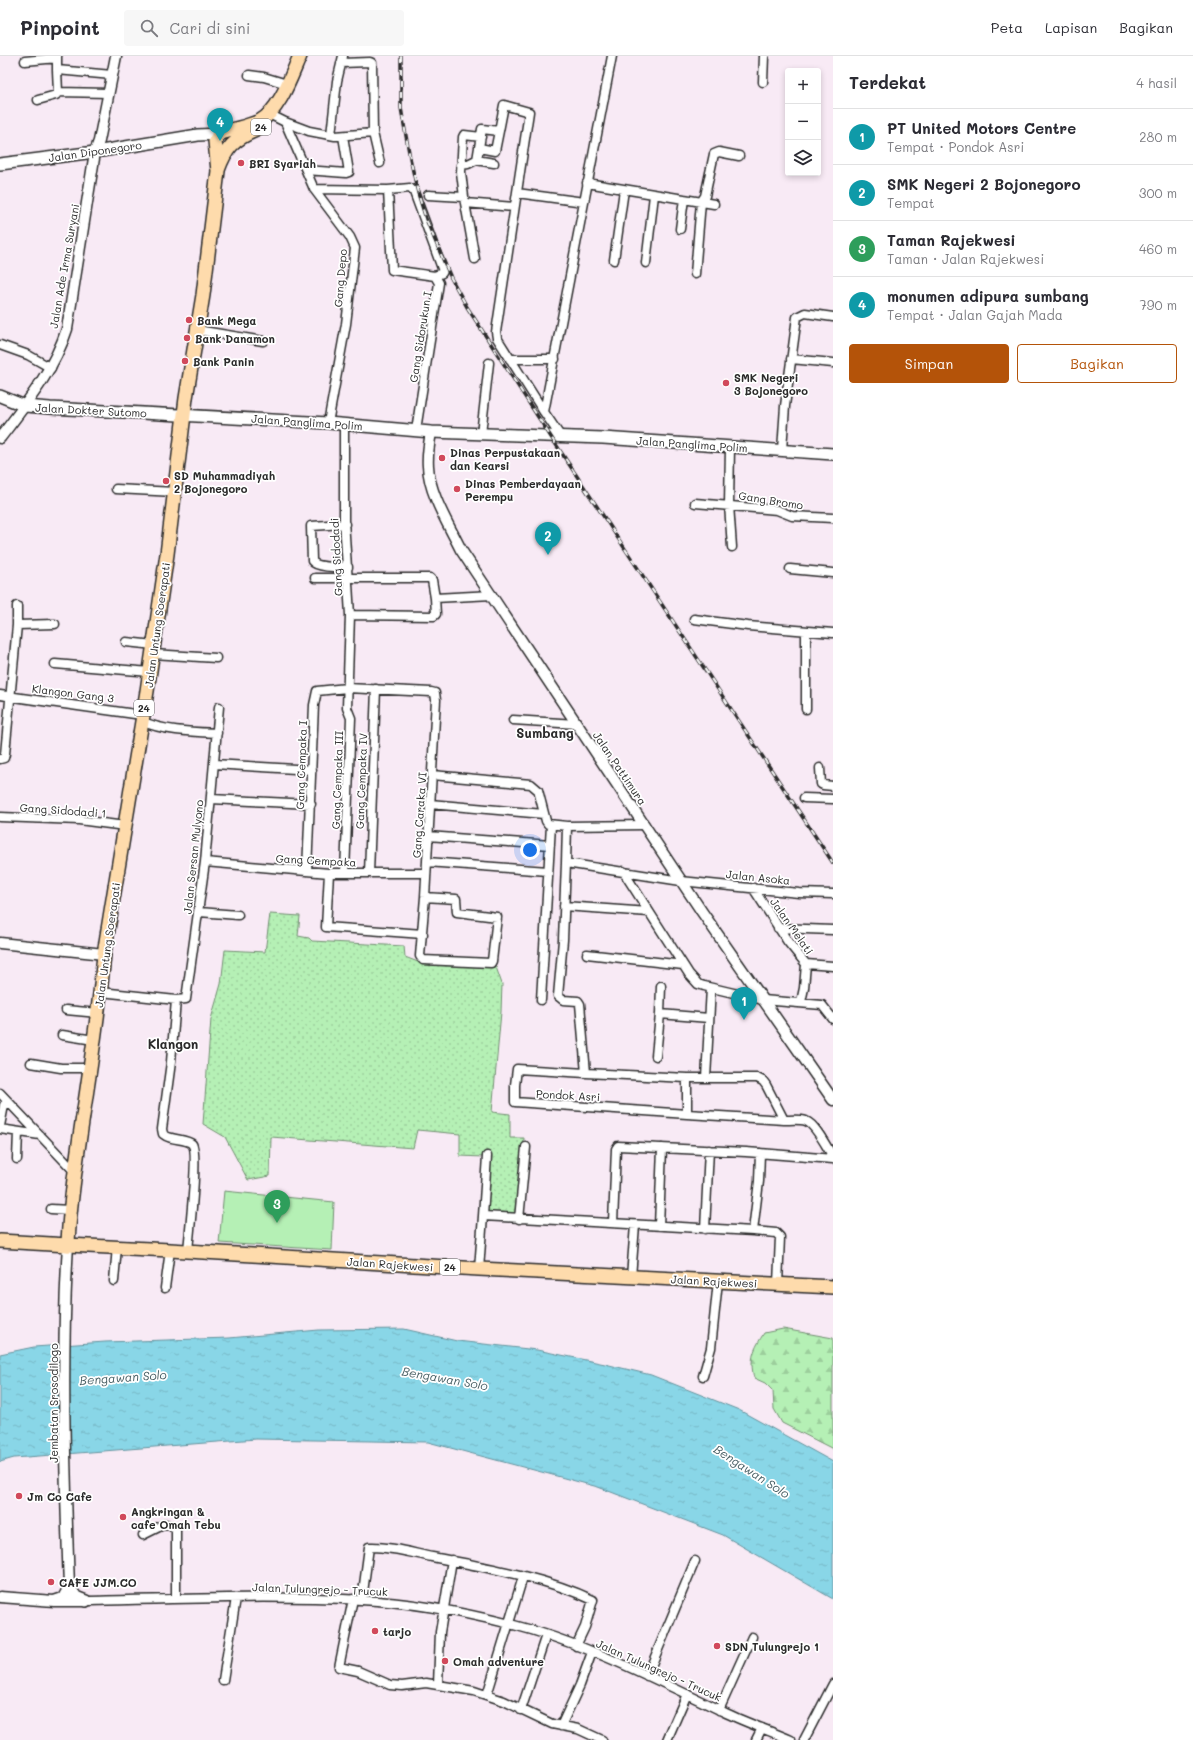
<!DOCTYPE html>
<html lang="id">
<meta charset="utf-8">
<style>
:root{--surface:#fff;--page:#f7f7f7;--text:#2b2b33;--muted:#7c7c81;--line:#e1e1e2;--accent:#b45309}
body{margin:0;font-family:Mali,sans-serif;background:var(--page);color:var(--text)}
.controls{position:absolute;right:12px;top:12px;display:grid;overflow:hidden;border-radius:4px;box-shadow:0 2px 6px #0003}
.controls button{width:36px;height:36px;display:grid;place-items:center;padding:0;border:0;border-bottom:1px solid var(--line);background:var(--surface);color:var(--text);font:20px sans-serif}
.you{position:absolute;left:530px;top:794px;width:14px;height:14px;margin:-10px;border:3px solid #fff;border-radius:50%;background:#1a73e8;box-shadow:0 0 0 6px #1a73e833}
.badge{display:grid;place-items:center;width:26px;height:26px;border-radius:50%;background:var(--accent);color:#fff;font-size:13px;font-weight:700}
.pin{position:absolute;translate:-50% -33px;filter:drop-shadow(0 1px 2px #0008)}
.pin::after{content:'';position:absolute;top:21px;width:14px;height:12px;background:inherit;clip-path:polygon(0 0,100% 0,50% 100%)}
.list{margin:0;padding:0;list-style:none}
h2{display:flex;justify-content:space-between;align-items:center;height:52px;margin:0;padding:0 16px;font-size:17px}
h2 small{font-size:13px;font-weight:400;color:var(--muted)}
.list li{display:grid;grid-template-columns:26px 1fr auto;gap:12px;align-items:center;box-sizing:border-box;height:56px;padding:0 16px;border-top:1px solid var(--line)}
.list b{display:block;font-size:15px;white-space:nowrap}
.list p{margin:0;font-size:13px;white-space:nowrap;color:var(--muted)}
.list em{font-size:13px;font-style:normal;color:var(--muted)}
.actions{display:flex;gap:8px;padding:12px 16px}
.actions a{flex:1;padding:9px 0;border:1px solid var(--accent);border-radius:4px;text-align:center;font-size:14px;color:var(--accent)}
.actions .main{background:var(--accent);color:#fff}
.icon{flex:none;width:22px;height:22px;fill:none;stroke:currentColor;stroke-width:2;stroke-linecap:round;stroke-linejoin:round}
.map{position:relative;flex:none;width:833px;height:1684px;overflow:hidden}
header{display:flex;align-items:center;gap:24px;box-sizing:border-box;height:56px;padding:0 20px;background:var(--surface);border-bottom:1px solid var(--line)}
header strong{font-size:19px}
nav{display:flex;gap:22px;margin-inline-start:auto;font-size:14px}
.search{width:280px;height:36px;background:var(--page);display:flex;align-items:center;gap:10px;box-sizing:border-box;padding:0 14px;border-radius:4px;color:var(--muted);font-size:15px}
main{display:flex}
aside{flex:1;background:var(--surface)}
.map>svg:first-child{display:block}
.grass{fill:url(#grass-dots);stroke:#708e70}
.forest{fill:url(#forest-firs);stroke:#708e70}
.park{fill:#b5f0b5;stroke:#708e70}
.water{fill:url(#water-ripples);stroke:#63929c}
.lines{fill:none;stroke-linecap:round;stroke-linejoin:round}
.minor-casing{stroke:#2b2b2b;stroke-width:11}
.tertiary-casing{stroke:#2b2b2b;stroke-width:13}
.secondary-casing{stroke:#2b2b2b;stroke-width:14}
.primary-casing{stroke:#2b2b2b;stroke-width:16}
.trunk-casing{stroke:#2b2b2b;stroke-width:16}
.minor{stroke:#fff;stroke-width:8}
.tertiary{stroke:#fff;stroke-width:10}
.secondary{stroke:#fff;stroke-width:11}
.primary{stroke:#fedbac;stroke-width:13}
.trunk{stroke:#fedbac;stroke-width:13}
.rail-casing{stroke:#2b2b2b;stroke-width:3.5}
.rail{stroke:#fff;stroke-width:2;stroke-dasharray:6;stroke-linecap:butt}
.poi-dot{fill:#d1495b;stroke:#fff;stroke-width:1.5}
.labels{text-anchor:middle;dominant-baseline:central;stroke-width:3.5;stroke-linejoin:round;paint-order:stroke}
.shield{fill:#fff;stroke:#6b6b6b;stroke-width:1}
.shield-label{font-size:10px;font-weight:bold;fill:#2b2b2b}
.street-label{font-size:11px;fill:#2b2b2b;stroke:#fff}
.poi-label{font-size:11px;font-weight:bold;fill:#2b2b2b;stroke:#fff;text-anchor:start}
.water-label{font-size:12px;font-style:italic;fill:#475e63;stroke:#fff}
.quarter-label{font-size:13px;font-weight:bold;fill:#2b2b2b;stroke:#fff}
</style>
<header>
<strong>Pinpoint</strong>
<div class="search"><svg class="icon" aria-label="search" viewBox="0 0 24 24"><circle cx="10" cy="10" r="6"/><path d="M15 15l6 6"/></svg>Cari di sini</div>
<nav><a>Peta</a><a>Lapisan</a><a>Bagikan</a></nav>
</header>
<main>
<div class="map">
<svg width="833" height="1684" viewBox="0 0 833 1684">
<defs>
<pattern id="grass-dots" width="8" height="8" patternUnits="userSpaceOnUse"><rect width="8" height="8" fill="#b5f0b5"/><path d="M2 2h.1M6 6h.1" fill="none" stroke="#9cce9c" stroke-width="1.8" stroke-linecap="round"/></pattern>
<pattern id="forest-firs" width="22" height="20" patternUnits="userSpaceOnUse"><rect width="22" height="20" fill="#b5f0b5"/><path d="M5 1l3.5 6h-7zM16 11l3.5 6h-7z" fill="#9cce9c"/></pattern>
<pattern id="water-ripples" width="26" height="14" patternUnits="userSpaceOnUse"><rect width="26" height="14" fill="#89d6e7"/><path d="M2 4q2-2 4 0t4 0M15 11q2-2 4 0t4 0" fill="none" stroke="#76b8c6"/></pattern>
</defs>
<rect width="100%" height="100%" fill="#f8eaf5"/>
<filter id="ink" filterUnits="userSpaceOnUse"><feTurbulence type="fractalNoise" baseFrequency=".025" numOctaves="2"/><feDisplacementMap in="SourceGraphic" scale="8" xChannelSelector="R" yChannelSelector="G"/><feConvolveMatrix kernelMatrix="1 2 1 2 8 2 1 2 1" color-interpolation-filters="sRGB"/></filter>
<g filter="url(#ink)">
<path class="grass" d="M 270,858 L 300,860 L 298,880 L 309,882 L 312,885 L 404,890 L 405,901 L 418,906 L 496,911 L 502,928 L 501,956 L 492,1056 L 510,1058 L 510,1082 L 524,1082 L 518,1161 L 487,1157 L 488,1098 L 483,1101 L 460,1100 L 460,1078 L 417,1074 L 413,1092 L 271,1081 L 270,1120 L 248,1124 L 225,1081 L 203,1068 L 211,963 L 221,928 L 225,894 L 265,896 Z"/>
<path class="forest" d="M 783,1273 L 833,1282 L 833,1393 L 782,1367 L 774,1353 L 773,1335 L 765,1327 L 754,1322 C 749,1302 754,1293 764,1277 Z"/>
<path class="park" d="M 224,1135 L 334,1146 L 332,1194 L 219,1187 Z"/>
<path class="water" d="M 404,1273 L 457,1285 L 537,1294 L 605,1308 L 651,1319 L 739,1354 L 833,1406 L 833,1543 L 723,1479 L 598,1431 L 428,1386 L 256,1383 L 14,1402 L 0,1406 L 0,1298 L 34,1291 L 105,1286 L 229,1282 L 319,1274 Z"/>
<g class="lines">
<defs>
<path id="minor" d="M 57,0 L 57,14 L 112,19
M 25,5 L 57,2
M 341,7 L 370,6 L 372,7 L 373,77 L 380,107
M 57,14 L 58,36 L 109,37
M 249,19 L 264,21 L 287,28
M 763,26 L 764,0
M 38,44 L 56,39 L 58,36
M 269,58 L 285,66 L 314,133 L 350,181 L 355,192 L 346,268 L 328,367
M 285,66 L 309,75 L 335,80 L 373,77
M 331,79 L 337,25 L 343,0
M 479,92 L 495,95 L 499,75
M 477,104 L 482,73 L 499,75 L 504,49 L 529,56 L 496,276 L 497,282 L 544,356
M 461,109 L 468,108 L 476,104 L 494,107
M 306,114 L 346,117 L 349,116 L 343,80
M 587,127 L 714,148
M 314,133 L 388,134 L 410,132 L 414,136 L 443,215 L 442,217 L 435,220
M 388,134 L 392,214 L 435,220 L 439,227 L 416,374
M 517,137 L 584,146
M 428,139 L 464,141 L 465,147 L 514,151
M 464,141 L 461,116 L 463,81 L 464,79 L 481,81
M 465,147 L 475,203
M 680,173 L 684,143
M 614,204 L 624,134
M 646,207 L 654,139
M 695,218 L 701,146 L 705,140 L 714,98 L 719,96 L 739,100
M 197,274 L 263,285
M 0,289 L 28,299 L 51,312
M 510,303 L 555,303
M 791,303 L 833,307
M 344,369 L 344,464 L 350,559 L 347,652 L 351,662 L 345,817
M 481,378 L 489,307
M 561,381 L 544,356 L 612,0
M 730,391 L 729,449 L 732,491
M 782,394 L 785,350 L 797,261 L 805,257 L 833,261
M 116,433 L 175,436
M 695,447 L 777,454 L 792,460 L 833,462
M 345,468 L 311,470 L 312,505 C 317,512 339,511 348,511
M 790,513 L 833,517
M 315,522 L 430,522 L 432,524 L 435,542 L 492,539
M 350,559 L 434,560 L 436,558 L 435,542
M 694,563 L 748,570 L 833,577
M 17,569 L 17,550
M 806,575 L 806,653
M 126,586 L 154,589
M 153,598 L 216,602
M 55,608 L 150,616
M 0,639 L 142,659
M 513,664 L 576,668
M 142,665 C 161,675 195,676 217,677
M 0,703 L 4,702 L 5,698 L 17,569 L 55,568
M 214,708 L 312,714
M 820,712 L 821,728 L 823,729 L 833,730
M 432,719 L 531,728 L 538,734 L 546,765 L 548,768 L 567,770
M 804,742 L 833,743
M 211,743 L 311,748
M 430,748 L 544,758
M 0,761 L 79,764 L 125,770
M 645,769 L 567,770 L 566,807 L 681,825 L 799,837 L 833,838
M 428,780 L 550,789
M 205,806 L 329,817 L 426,817
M 427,806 L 548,815
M 566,807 L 563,884 L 558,940 L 563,944 L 578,945 L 580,948 L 586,1017 L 517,1013 L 515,1029 L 515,1046 L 687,1058 L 687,1022 L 757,1022 L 763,1025 L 766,1029 L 784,1064 C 791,1064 800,1063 806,1065 C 816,1069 827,1092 833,1101
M 307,815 L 314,649 L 317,635 L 347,632 L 431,636 L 435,637 L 436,644 L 425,841 L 420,900 L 423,904 L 491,907 L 492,905 L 497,861 L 457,856 L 456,843 L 425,841
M 623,815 L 689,918 L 698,928 L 704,930 L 763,944 L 822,949 L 833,963
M 329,817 L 326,871 L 423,878
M 369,817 L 376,633
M 753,832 L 788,886 L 806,908 L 804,932 L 801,946
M 564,850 L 649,856
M 199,856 L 238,859
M 778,872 L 833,874
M 587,898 L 683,909
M 806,908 L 833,910
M 101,936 L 176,944 L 186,943 L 205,806 L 219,651
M 176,944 L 171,1006 L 162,1073 L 163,1078 L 166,1080 C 173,1084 187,1083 192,1088 C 199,1095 189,1181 188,1195
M 541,944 L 551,769
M 66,954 L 98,957
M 660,958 L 661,930
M 62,979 L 94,984
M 656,1000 L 660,958 L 709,962
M 31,1007 L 61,1012 L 90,1012
M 586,1017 L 687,1022
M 706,1022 L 711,932
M 0,1037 L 75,1116
M 687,1058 L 784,1064
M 0,1070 L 4,1049 L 8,1046
M 0,1073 L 40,1079
M 17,1103 L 18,1076
M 51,1153 L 70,1154
M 483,1160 L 487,1100
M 519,1163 L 526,1091
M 613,1167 L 616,1093 L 618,1090 L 746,1096 L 833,1103
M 659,1170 L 662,1092
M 705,1173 L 709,1094
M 753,1175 L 759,1125 L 760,1097
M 479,1213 L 483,1160 L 753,1175 L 776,1177 L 780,1181 L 778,1228
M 631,1221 L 635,1169
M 114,1225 L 117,1191
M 165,1232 L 170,1194
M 703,1320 L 711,1292 L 718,1225
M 143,1479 L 165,1468 L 176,1472 L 176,1543
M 353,1543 L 339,1611 L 358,1615 L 390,1629 L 402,1630 L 426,1627 L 474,1635 L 504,1645 L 552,1668 L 578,1673 L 602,1684
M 362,1544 L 369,1491 C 389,1490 412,1497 432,1501 C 484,1511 545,1521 593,1544 L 585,1571 L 576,1590
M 86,1545 C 178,1543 270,1539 361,1544 C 411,1546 462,1556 510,1568 C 586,1587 656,1624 726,1657 C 747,1667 770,1675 791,1684
M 647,1620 L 695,1505
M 223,1624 L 236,1542
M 438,1629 L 440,1576 L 452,1504
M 487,1639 L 523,1521
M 521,1654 L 546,1579
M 719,1654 L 752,1581
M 561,1670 L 580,1629 L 592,1596
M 667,1684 L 687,1638
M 756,1684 L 762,1672
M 804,1684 L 833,1628"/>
<path id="tertiary" d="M 431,376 C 429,388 427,399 428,410 C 429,438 449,469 461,494 L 702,856 L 833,1044
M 0,382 C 26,348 54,314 67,273 L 95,96 L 99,85 L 116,0
M 0,887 L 104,898
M 0,1541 L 54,1545 L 86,1545
M 54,1545 L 63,1542 L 69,1531 C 65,1417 61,1303 68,1189"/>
<path id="secondary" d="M 0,108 L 95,96 L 198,79 L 219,78
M 0,340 L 25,350 L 50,352 L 328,367 L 431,376 L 603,382 L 833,398
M 69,1531 L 76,1541 L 86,1545"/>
<path id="primary" d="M 0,1185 L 68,1189"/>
<path id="trunk" d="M 300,0 C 291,20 280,54 260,65 C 247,71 232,73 219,78 L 215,85 L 218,115 L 203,239 L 186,342 L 167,498 L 147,635 L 104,898 C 99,959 89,1019 80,1080 C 75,1116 69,1152 68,1189 L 170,1194 L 479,1213 L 833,1231
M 218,114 C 226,92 234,83 256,74"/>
</defs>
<use href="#minor" class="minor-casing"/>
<use href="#tertiary" class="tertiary-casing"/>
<use href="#secondary" class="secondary-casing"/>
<use href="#primary" class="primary-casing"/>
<use href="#trunk" class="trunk-casing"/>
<use href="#minor" class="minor"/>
<use href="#tertiary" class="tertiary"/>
<use href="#secondary" class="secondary"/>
<use href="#primary" class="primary"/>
<use href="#trunk" class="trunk"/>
<defs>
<path id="rail" d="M 401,0 L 401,52 L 410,102 L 418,137 L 426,163 L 451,222 L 467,251 L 551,381 L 833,807"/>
</defs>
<use href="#rail" class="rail-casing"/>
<use href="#rail" class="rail"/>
</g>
</g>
<g class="poi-dot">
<circle cx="241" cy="107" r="4"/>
<circle cx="189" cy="264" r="4"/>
<circle cx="187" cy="282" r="4"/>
<circle cx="185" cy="305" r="4"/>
<circle cx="726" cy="327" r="4"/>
<circle cx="442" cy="402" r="4"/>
<circle cx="166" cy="425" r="4"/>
<circle cx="457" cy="433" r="4"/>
<circle cx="19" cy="1440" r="4"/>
<circle cx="123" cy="1461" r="4"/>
<circle cx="51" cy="1526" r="4"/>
<circle cx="375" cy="1575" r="4"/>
<circle cx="717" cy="1590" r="4"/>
<circle cx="445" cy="1605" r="4"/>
</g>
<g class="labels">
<g class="shield">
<rect x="251" y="63" width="20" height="16" rx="3"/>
<rect x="134" y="644" width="20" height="16" rx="3"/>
<rect x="440" y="1203" width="20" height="16" rx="3"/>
</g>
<g class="shield-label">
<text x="261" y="71">24</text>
<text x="144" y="652">24</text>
<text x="450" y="1211">24</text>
</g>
<g class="street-label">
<text transform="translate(95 95) rotate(-8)">Jalan Diponegoro</text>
<text transform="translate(64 210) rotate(-80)">Jalan Ade Irma Suryani</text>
<text transform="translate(340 222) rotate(-85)">Gang Depo</text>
<text transform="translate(420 281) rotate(-81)">Gang Sidorukun I</text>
<text transform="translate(91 354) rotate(3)">Jalan Dokter Sutomo</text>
<text transform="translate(307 366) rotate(4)">Jalan Panglima Polim</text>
<text transform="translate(692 388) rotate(4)">Jalan Panglima Polim</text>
<text transform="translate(771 444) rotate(9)">Gang Bromo</text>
<text transform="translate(336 501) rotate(-93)">Gang Sidodadi</text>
<text transform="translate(157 569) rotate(-82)">Jalan Untung Soerapati</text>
<text transform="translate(73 637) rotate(7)">Klangon Gang 3</text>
<text transform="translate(301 709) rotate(-88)">Gang Cempaka I</text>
<text transform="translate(620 712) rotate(56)">Jalan Pattimura</text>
<text transform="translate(337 724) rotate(-88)">Gang Cempaka III</text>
<text transform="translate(361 725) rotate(-88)">Gang Cempaka IV</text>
<text transform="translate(63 754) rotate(4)">Gang Sidodadi 1</text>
<text transform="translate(419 759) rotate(-86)">Gang Caraka VI</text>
<text transform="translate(193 801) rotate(-84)">Jalan Sersan Mulyono</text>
<text transform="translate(316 804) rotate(3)">Gang Cempaka</text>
<text transform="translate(758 821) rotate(6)">Jalan Asoka</text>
<text transform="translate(792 870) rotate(55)">Jalan Melati</text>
<text transform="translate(107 889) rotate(-82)">Jalan Untung Soerapati</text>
<text transform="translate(568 1039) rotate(3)">Pondok Asri</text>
<text transform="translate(390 1208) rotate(4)">Jalan Rajekwesi</text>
<text transform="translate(714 1225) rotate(3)">Jalan Rajekwesi</text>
<text transform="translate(53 1347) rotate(-90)">Jembatan Srosodilogo</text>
<text transform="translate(320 1533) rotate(2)">Jalan Tulungrejo - Trucuk</text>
<text transform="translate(659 1614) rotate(24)">Jalan Tulungrejo - Trucuk</text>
</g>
<g class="poi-label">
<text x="249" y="107">BRI Syariah</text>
<text x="197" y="264">Bank Mega</text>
<text x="195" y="282">Bank Danamon</text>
<text x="193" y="305">Bank Panin</text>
<text x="734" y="321">SMK Negeri<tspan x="734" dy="13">3 Bojonegoro</tspan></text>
<text x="450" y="396">Dinas Perpustakaan<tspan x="450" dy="13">dan Kearsi</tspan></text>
<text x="174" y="419">SD Muhammadiyah<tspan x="174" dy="13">2 Bojonegoro</tspan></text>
<text x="465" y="427">Dinas Pemberdayaan<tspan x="465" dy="13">Perempu</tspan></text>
<text x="27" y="1440">Jm Co Cafe</text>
<text x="131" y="1455">Angkringan &amp;<tspan x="131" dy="13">cafe Omah Tebu</tspan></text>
<text x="59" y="1526">CAFE JJM.CO</text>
<text x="383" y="1575">tarjo</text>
<text x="725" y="1590">SDN Tulungrejo 1</text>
<text x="453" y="1605">Omah adventure</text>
</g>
<g class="water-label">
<text transform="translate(123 1321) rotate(-4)">Bengawan Solo</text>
<text transform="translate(445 1322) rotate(10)">Bengawan Solo</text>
<text transform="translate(752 1415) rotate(33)">Bengawan Solo</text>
</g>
<g class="quarter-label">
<text x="545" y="676">Sumbang</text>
<text x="173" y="987">Klangon</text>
</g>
</g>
</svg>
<div class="controls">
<button>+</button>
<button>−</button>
<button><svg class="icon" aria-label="layers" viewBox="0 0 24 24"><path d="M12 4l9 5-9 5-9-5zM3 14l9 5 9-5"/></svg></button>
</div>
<div class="you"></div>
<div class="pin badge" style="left:744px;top:964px;background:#0f9aa8">1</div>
<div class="pin badge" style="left:548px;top:499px;background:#0f9aa8">2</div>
<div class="pin badge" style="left:277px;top:1167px;background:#2e9e5b">3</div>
<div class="pin badge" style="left:220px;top:85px;background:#0f9aa8">4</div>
</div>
<aside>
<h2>Terdekat<small>4 hasil</small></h2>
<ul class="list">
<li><span class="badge" style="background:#0f9aa8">1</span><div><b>PT United Motors Centre</b><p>Tempat · Pondok Asri</p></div><em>280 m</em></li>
<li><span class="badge" style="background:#0f9aa8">2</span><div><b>SMK Negeri 2 Bojonegoro</b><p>Tempat</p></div><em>300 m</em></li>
<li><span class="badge" style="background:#2e9e5b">3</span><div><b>Taman Rajekwesi</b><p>Taman · Jalan Rajekwesi</p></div><em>460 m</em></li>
<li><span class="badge" style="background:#0f9aa8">4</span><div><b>monumen adipura sumbang</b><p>Tempat · Jalan Gajah Mada</p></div><em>790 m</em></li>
</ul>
<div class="actions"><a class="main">Simpan</a><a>Bagikan</a></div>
</aside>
</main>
